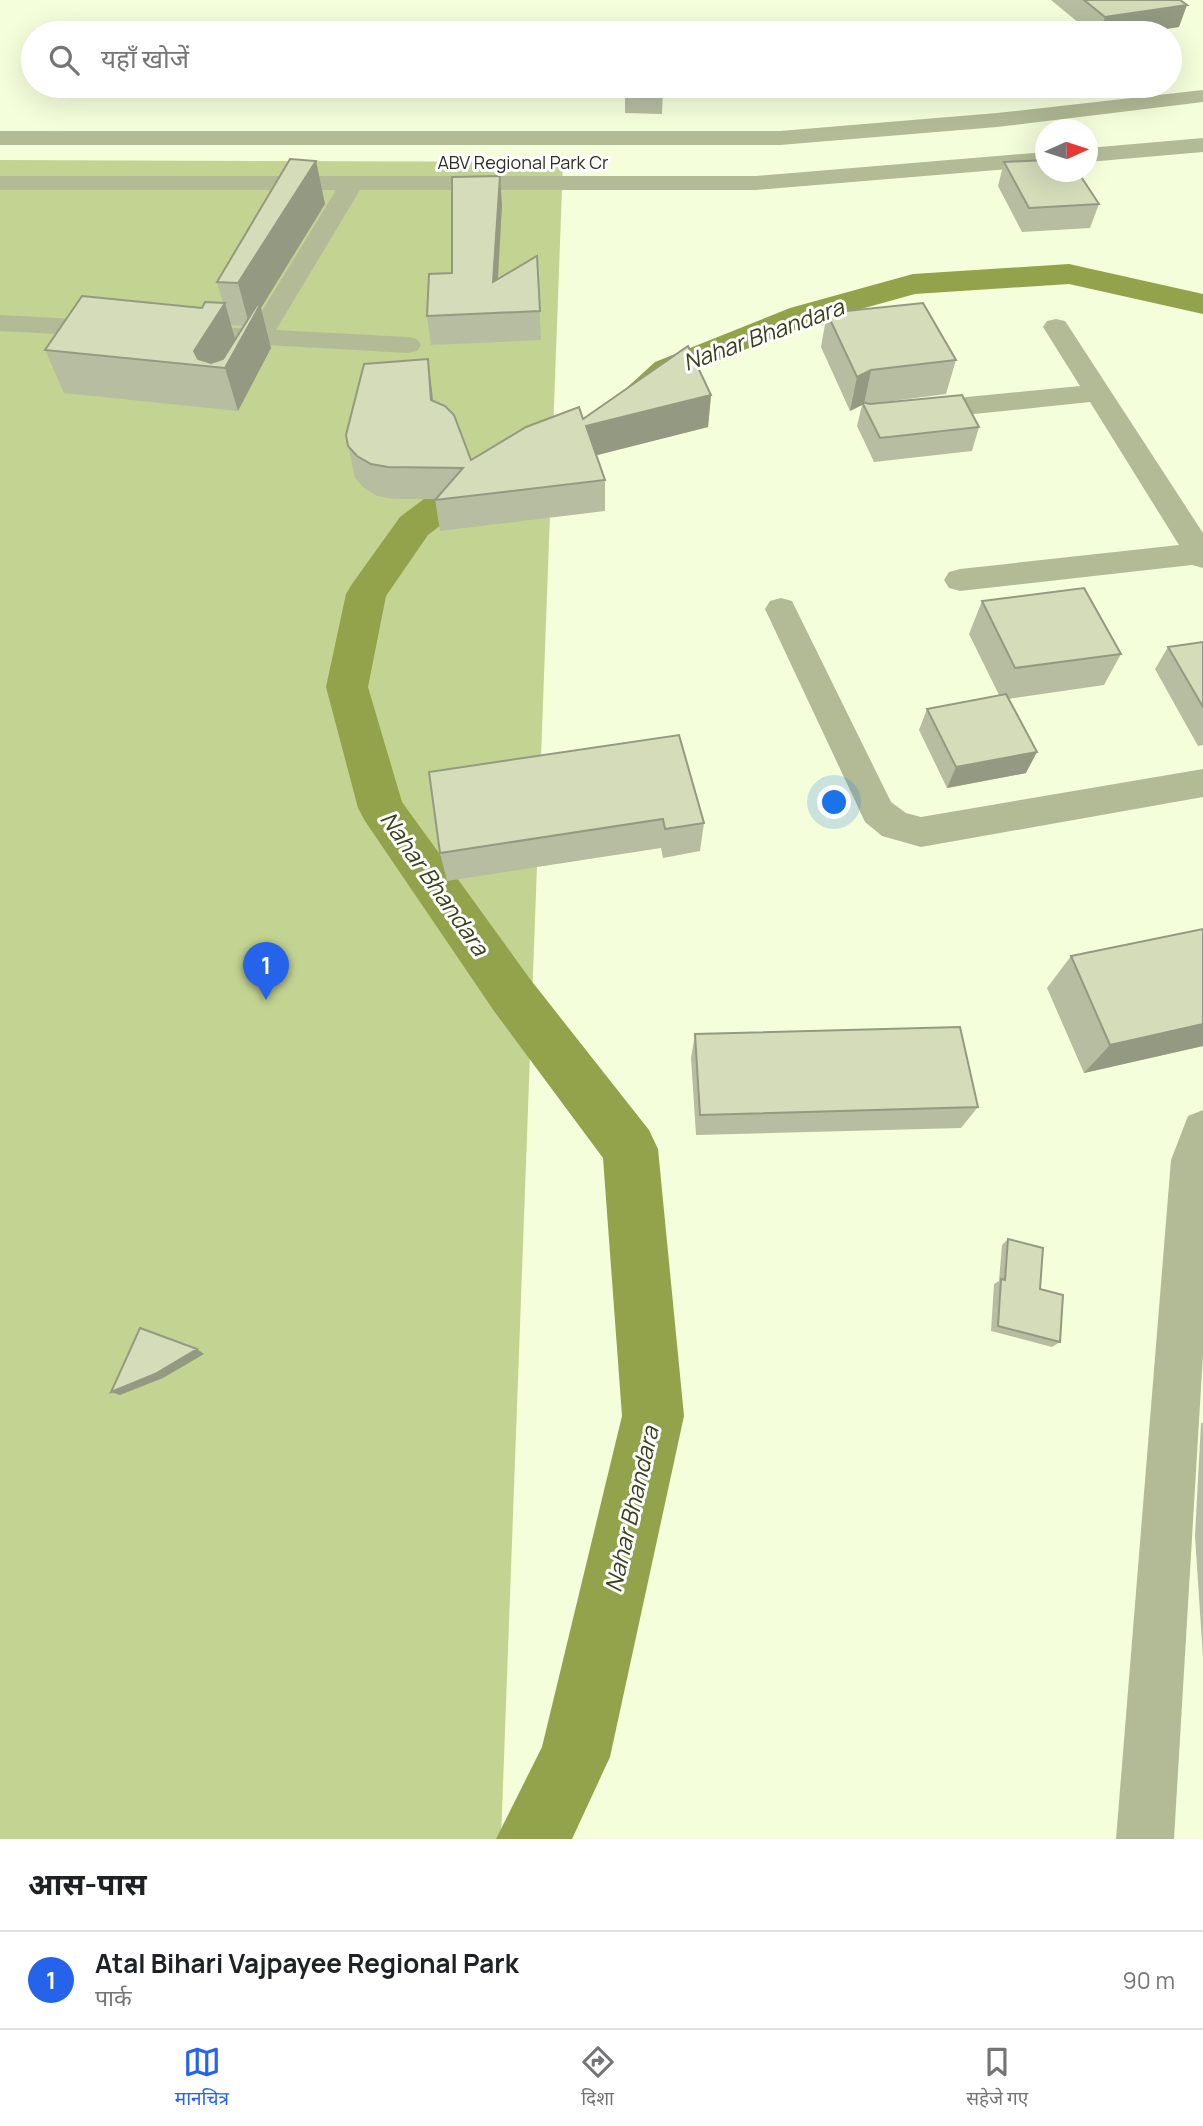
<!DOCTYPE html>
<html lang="hi">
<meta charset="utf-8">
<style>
:root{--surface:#fff;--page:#f6f6f6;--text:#202124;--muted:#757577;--line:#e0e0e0;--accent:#2563eb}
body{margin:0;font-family:Manrope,"Noto Sans Devanagari",sans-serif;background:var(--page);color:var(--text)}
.compass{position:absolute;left:1035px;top:119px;width:63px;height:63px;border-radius:50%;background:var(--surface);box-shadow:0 7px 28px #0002;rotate:87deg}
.you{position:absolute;left:835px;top:803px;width:24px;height:24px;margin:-18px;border:5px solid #fff;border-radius:50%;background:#1a73e8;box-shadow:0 0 0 10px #1a73e833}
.badge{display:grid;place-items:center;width:46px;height:46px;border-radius:50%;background:var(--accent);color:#fff;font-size:23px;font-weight:700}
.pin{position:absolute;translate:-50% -58px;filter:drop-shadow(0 2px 4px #0008)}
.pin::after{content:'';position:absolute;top:37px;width:24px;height:21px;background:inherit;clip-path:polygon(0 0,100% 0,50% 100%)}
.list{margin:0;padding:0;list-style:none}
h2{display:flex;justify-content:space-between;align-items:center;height:91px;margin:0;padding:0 28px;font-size:30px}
h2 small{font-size:23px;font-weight:400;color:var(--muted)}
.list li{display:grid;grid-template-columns:46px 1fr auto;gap:21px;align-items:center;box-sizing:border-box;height:98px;padding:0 28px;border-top:2px solid var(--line)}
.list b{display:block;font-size:26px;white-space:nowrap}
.list p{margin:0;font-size:23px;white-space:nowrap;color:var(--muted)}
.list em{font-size:23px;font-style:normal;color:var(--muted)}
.icon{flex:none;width:38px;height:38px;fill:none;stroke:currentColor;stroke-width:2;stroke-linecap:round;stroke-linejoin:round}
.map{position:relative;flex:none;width:1203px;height:1839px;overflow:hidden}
.search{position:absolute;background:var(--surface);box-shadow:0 7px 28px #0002;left:21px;right:21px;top:21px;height:77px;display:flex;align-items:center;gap:18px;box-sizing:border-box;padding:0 24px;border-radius:38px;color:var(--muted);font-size:26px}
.sheet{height:189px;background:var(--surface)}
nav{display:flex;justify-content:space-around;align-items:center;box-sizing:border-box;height:98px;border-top:2px solid var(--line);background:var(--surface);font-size:19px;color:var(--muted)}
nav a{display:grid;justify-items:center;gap:4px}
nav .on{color:var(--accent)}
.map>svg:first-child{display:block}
.green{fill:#c3d391}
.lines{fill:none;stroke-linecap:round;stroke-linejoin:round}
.canal{fill:#92a34c;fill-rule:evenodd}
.minor{fill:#b2bb96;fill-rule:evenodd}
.wall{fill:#b6bda0;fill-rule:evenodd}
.shaded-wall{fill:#949a82}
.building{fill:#d4dcba;stroke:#949a82;stroke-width:2}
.labels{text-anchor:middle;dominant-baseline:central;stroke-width:6;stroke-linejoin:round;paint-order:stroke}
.far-street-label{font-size:18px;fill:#2d3023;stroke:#fff}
.water-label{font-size:23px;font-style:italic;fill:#39401b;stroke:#fff}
</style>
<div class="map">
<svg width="1203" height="1839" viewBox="0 0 1203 1839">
<rect width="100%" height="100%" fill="#f5fedb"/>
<path class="green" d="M 0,160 L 563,162 L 501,1839 L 0,1839 Z"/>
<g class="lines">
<path class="canal" d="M 1069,264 L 1203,294 L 1203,314 L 1069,284 L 915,294 L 814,322 L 679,376 L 651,401 L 639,404 L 627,401 L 621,393 L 655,362 L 790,308 L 913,274 Z
M 490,456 L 503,459 L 509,468 L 503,477 L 428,535 L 386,596 L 368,687 L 402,802 L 530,979 L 649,1130 L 658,1149 L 684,1416 L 610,1757 L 572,1839 L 496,1839 L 542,1747 L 622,1416 L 603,1158 L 494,1011 L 365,821 L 358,808 L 326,687 L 346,594 L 352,584 L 400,517 L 477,459 Z"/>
<path class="minor" d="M 1203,90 L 1203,102 L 997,127 L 780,145 L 0,145 L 0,131 L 780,131 L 997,113 Z
M 1203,138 L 1203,152 L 1088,162 L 1088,148 Z
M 1046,152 L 1046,166 L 756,190 L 360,190 L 276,330 L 408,337 L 417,339 L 421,345 L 417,351 L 408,353 L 267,345 L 257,363 L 247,365 L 237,363 L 234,357 L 242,344 L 183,341 L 174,339 L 170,333 L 174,327 L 183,325 L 251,329 L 336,190 L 0,190 L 0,176 L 756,176 Z
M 0,315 L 113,321 L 122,323 L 126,329 L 122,335 L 113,337 L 0,331 Z
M 1056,319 L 1065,321 L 1069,327 L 1203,533 L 1203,568 L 1192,565 L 960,591 L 949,588 L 944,580 L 949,572 L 960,569 L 1179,545 L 1090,402 L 916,420 L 906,417 L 902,411 L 906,405 L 916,402 L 1080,386 L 1043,327 L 1047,321 Z
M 781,598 L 792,601 L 891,802 L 906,813 L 921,817 L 1203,769 L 1203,797 L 921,847 L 882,836 L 865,822 L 765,609 L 770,601 Z
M 1203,1110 L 1203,1354 L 1174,1839 L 1116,1839 L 1171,1160 L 1188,1116 Z"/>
</g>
<path class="wall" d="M 1051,0 L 1180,0 L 1179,27 L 1138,33 L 1091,33 Z
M 564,86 L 663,86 L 662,114 L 625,113 L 625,98 L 564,95 Z
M 316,161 L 325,204 L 261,308 L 271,348 L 238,411 L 64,393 L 45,350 L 202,308 L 223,303 L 217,282 ZM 231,325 L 244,326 L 235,339 Z
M 1004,162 L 1099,204 L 1090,228 L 1022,232 L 998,186 Z
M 502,205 L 498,280 L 537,256 L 541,340 L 431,345 L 427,316 L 452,273 Z
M 827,313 L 956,360 L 946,394 L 869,404 L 979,427 L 972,451 L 874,462 L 857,426 L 862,405 L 850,411 L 821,347 Z
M 432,391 L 433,401 L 471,460 L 583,419 L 711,395 L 708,427 L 596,455 L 605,480 L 605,511 L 440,531 L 435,499 L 394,499 L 377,496 L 364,488 L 355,478 L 346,435 Z
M 982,601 L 1121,654 L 1104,685 L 1008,699 L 1026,773 L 947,788 L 919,730 L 927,709 L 999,695 L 969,634 Z
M 1203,642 L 1203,745 L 1198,746 L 1155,669 L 1168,647 Z
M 429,772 L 704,823 L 700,851 L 663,858 L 661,848 L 447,881 L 440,853 Z
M 1203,929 L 1203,1046 L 1084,1073 L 1047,988 L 1071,956 Z
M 695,1034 L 978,1107 L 961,1128 L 696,1135 L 691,1058 Z
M 1008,1239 L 1040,1289 L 1060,1342 L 1052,1347 L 991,1331 L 994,1284 L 999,1281 L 1002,1245 Z
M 1201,1423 L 1203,1423 L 1203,1658 L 1195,1536 Z"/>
<path class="shaded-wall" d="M 1187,5 L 1179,27 L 1138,33 L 1100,33 L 1105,17 Z
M 316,161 L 325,204 L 261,308 L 271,348 L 238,411 L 225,368 L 198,365 L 194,351 L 225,303 L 237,346 L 249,324 L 238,283 Z
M 500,176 L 502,205 L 496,312 L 493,282 Z
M 428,359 L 432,391 L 436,432 L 431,400 Z
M 871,370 L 864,404 L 862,402 L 862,405 L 850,411 L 857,377 Z
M 711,395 L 708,427 L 586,458 L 586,426 Z
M 1037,752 L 1026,773 L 947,788 L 956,767 Z
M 1203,1024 L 1203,1046 L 1084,1073 L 1110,1045 Z
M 197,1349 L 204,1354 L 163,1378 L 120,1395 L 111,1392 Z"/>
<path class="building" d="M 1084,0 L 1180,0 L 1187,5 L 1105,17 Z
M 575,27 L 620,29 L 619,33 L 573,33 Z
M 626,86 L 663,86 L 663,91 L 626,90 Z
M 290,159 L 316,161 L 238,283 L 217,282 Z
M 1046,160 L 1046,172 L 1078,172 L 1099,204 L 1029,208 L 1004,162 Z
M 500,176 L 493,282 L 537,256 L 540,311 L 427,316 L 429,274 L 452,273 L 452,177 Z
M 82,296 L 202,308 L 205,302 L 225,303 L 194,351 L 198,359 L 211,363 L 223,359 L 257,305 L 260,305 L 225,368 L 45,350 Z
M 923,303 L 956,360 L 871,370 L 857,377 L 827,313 Z
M 688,346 L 711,395 L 586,426 L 605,480 L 435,500 L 463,468 L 388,467 L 371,464 L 357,456 L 348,446 L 346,435 L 364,364 L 428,359 L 431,400 L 445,406 L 454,415 L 471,460 L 526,427 L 579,407 L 583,419 Z
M 962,395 L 979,427 L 880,438 L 862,402 L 870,404 Z
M 1084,588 L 1121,654 L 1015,668 L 982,601 Z
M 1203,642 L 1203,707 L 1168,647 Z
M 1006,694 L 1037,752 L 956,767 L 927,709 Z
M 679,735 L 704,823 L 665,829 L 663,819 L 440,853 L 429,772 Z
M 1203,929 L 1203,1024 L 1110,1045 L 1071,956 Z
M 960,1027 L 978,1107 L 700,1115 L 695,1034 Z
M 1008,1239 L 1043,1248 L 1040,1289 L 1063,1295 L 1060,1342 L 998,1326 L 1001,1279 L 1005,1280 Z
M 140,1328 L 197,1349 L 155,1374 L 111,1392 Z"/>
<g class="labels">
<g class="far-street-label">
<text x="523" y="162">ABV Regional Park Cr</text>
</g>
<g class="water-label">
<text transform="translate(763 334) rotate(-20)">Nahar Bhandara</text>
<text transform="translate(435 883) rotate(55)">Nahar Bhandara</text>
<text transform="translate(631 1509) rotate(-77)">Nahar Bhandara</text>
</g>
</g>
</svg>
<svg class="compass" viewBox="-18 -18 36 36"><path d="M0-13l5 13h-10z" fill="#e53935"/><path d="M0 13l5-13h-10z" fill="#757577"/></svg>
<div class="you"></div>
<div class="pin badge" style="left:266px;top:1000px">1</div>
<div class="search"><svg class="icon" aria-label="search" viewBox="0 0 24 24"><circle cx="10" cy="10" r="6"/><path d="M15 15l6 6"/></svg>यहाँ खोजें</div>
</div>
<section class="sheet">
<h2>आस-पास<small></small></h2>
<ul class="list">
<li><span class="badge">1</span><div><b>Atal Bihari Vajpayee Regional Park</b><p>पार्क</p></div><em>90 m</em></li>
</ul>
</section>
<nav>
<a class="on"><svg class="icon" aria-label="map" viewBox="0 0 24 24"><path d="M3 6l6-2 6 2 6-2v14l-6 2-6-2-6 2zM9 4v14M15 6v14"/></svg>मानचित्र</a>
<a><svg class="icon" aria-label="directions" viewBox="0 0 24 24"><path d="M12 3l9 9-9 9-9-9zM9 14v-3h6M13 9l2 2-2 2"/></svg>दिशा</a>
<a><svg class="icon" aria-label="saved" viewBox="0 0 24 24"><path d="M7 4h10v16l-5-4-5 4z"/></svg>सहेजे गए</a>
</nav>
